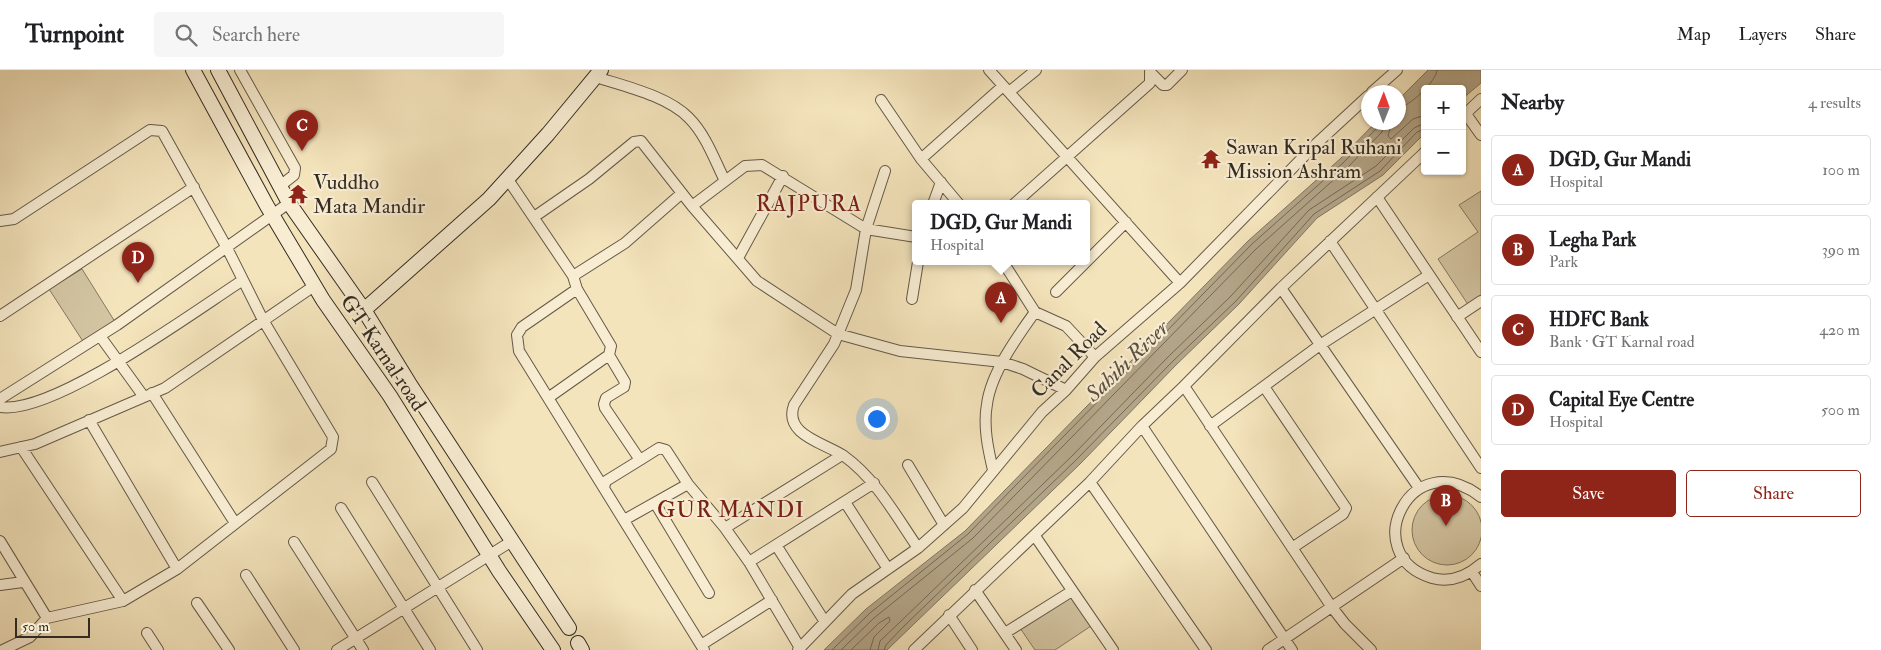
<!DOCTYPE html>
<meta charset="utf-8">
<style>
:root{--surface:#fff;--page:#f6f6f6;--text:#202124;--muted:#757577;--line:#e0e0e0;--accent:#8f2418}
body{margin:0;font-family:"IM FELL Double Pica",serif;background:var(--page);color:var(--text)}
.controls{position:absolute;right:15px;top:15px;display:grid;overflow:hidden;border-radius:5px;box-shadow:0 1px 4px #0004}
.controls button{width:45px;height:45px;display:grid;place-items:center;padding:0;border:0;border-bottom:1px solid var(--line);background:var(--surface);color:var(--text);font:25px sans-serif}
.compass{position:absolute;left:1361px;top:15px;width:45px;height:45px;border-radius:50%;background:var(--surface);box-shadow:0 1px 4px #0004;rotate:1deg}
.scale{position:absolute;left:15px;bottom:12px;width:75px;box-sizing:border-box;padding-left:5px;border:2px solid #342c22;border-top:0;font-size:14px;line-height:18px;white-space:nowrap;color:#342c22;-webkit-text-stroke:4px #f8edd3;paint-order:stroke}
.you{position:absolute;left:876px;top:348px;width:18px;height:18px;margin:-12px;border:4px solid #fff;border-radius:50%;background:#1a73e8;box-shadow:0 0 0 8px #1a73e833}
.badge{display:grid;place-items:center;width:32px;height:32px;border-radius:50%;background:var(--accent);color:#fff;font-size:16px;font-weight:700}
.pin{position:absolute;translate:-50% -41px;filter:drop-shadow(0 1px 2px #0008)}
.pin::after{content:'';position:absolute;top:26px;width:18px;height:15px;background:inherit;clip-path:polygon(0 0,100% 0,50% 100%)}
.popup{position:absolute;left:912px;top:130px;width:178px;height:65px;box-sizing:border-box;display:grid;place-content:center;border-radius:5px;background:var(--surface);filter:drop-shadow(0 1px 4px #0005);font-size:16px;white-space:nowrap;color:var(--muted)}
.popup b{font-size:19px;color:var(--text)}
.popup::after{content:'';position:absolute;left:50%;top:100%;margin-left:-10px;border:10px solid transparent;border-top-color:var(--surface)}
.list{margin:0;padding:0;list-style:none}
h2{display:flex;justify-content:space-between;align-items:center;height:65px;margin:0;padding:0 20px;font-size:21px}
h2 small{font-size:16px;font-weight:400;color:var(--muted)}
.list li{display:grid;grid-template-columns:32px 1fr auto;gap:15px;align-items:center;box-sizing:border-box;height:70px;margin:0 10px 10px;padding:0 10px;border:1px solid var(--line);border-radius:5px}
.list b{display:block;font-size:19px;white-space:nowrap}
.list p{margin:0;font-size:16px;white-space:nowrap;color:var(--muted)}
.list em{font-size:16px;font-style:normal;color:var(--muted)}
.actions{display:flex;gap:10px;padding:15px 20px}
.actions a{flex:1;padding:11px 0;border:1px solid var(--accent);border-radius:5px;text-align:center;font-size:18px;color:var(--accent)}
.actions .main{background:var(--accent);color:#fff}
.icon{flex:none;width:28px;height:28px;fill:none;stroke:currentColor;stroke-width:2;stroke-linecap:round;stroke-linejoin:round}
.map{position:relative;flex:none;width:1481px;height:580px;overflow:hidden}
header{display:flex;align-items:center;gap:30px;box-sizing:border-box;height:70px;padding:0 25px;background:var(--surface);border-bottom:1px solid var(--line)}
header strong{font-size:24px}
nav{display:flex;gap:28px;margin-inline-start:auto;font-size:18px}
.search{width:350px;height:45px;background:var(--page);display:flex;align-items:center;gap:12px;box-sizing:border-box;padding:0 18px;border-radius:5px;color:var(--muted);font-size:19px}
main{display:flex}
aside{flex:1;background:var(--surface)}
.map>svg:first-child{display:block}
.green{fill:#d3c5a2;stroke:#847862}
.water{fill:#b3a588;stroke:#80755f}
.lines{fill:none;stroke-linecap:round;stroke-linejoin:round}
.shore{stroke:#746855;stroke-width:1}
.street-casing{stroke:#645a48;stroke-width:12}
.secondary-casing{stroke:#342c22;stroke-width:16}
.street{stroke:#f8edd3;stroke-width:10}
.secondary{stroke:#f8edd3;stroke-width:14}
.labels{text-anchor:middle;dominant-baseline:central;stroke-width:4.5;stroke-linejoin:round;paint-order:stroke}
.poi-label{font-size:21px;fill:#342c22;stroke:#f8edd3;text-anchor:start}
.street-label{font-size:21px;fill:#342c22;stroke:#f8edd3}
.neighbourhood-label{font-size:22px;letter-spacing:1px;fill:#7a1f14;stroke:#f8edd3}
.water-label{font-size:22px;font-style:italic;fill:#5a5041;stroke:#f8edd3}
</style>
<header>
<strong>Turnpoint</strong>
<div class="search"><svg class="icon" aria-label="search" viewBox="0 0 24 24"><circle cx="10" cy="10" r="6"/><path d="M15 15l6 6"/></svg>Search here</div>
<nav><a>Map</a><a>Layers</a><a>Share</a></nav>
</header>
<main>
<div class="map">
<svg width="1481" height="580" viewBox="0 0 1481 580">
<rect width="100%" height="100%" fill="#f4e4bc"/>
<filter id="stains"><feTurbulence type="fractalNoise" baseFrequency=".004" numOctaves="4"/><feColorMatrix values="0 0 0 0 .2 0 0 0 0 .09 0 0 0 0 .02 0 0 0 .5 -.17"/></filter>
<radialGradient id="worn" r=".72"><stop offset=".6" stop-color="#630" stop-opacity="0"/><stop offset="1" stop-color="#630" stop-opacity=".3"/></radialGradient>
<path class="green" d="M 1481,121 L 1481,228 L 1469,236 L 1438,189 L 1478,162 L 1459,135 Z
M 82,199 L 117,255 L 86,276 L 49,219 Z
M1412 460a35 35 0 1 1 70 0a35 35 0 1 1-70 0Z
M 1070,525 L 1091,556 L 1055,580 L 1035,580 L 1020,558 Z"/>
<path class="water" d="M 1428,0 L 1481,0 L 1481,13 L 1462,29 L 1462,19 L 1425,19 L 1425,63 L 1383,105 L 1317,148 L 1239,234 L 1176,295 L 1080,394 L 887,580 L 824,580 L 866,539 L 965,461 L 1248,171 L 1340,89 L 1375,53 L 1398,52 L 1399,29 Z"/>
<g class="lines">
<path class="shore" d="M 1398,38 C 1409,37 1437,11 1437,0
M 1392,52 L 1388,66 L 1391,69 L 1413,49 L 1425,45
M 832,580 L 870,543 L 968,464 L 1252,174 L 1343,93 L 1377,58 L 1379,52
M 841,580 L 874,548 L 973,468 L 1256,179 L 1348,97 L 1382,62 L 1385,52
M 851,580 L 879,553 L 889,547 L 890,551 L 874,567 L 870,580
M 878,580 L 880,571 L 898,554 L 1072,386 L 1168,287 L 1231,226 L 1309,140 L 1376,96 L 1414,58 L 1425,53
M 884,580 L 886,575 L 902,558 L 1076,390 L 1173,291 L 1236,231 L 1314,144 L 1380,101 L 1417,62 L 1425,59"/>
<defs>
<path id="street" d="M 240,0 L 295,98 L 294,105 L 280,116
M 989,0 L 1180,213
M 1150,2 L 1163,15 L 1167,15 L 1182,0
M 596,7 C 624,16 668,26 689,48 C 706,65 715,91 725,111
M 1009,22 L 1036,0
M 1372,22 L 1397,0
M 881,30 L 921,89 L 959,134
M 1466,44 L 1481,65
M 1462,47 L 1481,29
M 921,89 L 1003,16
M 885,101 L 866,159 L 856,220 L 834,274 L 794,335 C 783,365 825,373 844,386 C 876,409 896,446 918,478
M 507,108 L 573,206 L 577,219 L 522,257 L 517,265 L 519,281 L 704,580
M 1377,127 L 1481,282
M 933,134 L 941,112
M 1014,134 L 1150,13 L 1150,4
M 692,136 L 745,96 L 762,95 L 866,159 L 916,167
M 534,147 L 589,109 L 634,72 L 641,71 L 692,136 L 757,211 L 838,264 L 900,281 L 1002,292 L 1023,299 L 1066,320
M 0,151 L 14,149 L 150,60 L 162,61 L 227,178 L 263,250 L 333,367 L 331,379 L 177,499
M 1330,171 L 1481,398
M 738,188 L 783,106
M 1003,192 L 1035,242 L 1066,256 L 1095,287
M 573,206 L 625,173 L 682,123
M 577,219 L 608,271 L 611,276 L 609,285 L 625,312 L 624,317 L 606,328 L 604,334 L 605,338 L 640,390 L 659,378 L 666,380 L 688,414 L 725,458 L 749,492 L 800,578
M 1056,222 L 1126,152
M 912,229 L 918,192
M 0,246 L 194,117
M 1457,247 L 1481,231
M 100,266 L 144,327
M 1184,316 L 1281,218
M 1265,318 L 1346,438 L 1343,444 L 1292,478
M 152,323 L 235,453
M 548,328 L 609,285
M 0,329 L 117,255 L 289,133
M 0,337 C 52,346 195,241 243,210
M 89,350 L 177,499 L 123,531
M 1142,356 L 1292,580
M 1210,356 L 1320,275 L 1429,205
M 0,382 L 35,374 L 165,318 L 314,216
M 908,395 L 944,455
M 993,400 C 988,379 983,356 987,334 C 991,303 1017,267 1035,242
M 372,412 L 477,580
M 1090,412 L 1206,580
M 604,417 L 606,411 L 640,390
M 1419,418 L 1281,218 L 1425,82
M 1481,427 C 1411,372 1356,485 1432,508 C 1450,513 1467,506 1481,494
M 845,432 L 888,499
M 655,433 L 709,523
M 341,438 L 430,580
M 624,450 L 688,414
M 725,458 L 842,385
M 1035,466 L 1113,580
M 0,471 L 47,548
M 294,472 L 363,580
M 776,475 L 825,552
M 749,492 L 874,413
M 1472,502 L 1481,516
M 246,505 L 294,580
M 0,515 L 23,512
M 975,520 L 1016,580
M 197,533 L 229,580
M 949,545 L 972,580
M 147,563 L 158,580
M 1005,563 L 1072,521
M 701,575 L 772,530
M 3,580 L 30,567 L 47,548 L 123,531 L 21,377
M 337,580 L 512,471
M 798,580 L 852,524 L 918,478 L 963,438 L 1042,342 L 1066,320 L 1095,287 L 1180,213 L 1315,75 L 1368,26
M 914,580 L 1090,412 L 1142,356 L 1184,316 L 1331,536 L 1345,554 L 1371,580
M 1268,580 L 1404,488"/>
<path id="secondary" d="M 193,0 L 267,136 L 323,230 L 390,326 L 499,501 L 553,580
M 218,0 L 289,133 L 364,240 L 409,313 L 569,558
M 364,240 L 489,129 L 548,64 L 601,0
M 578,573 L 582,580"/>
</defs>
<use href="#street" class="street-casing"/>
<use href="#secondary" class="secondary-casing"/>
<use href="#street" class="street"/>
<use href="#secondary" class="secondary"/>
</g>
<defs>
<symbol id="temple-bare" viewBox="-9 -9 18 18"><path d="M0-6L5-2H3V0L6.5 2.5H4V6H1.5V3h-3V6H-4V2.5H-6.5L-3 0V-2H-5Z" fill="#8f2418" stroke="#f8edd3" stroke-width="2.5" paint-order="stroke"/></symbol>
</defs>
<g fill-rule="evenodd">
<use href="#temple-bare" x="1197" y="75" width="28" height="28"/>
<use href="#temple-bare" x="284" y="110" width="28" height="28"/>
</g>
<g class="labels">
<g class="poi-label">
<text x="1226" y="77">Sawan Kripal Ruhani<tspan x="1226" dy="24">Mission Ashram</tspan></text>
<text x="313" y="112">Vuddho<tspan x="313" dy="24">Mata Mandir</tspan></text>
</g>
<g class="street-label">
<text transform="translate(383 283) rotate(56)">GT Karnal road</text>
<text transform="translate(1069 290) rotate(-45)">Canal Road</text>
</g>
<g class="neighbourhood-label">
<text x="809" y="134">RAJPURA</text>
<text x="731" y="440">GUR MANDI</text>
</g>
<g class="water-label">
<text transform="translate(1127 291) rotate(-44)">Sahibi River</text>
</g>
</g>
<rect width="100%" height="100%" filter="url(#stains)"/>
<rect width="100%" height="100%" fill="url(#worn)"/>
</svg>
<div class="controls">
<button>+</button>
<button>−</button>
</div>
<svg class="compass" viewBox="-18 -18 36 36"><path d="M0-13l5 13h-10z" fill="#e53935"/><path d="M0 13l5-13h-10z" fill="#757577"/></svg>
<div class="scale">50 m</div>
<div class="you"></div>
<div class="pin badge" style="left:1001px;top:253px">A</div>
<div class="popup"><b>DGD, Gur Mandi</b>Hospital</div>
<div class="pin badge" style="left:1446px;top:456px">B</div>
<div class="pin badge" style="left:302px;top:81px">C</div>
<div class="pin badge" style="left:138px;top:213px">D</div>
</div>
<aside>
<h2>Nearby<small>4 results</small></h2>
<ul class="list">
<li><span class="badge">A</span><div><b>DGD, Gur Mandi</b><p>Hospital</p></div><em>100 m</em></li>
<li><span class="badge">B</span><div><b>Legha Park</b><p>Park</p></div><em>390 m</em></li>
<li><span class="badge">C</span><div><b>HDFC Bank</b><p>Bank · GT Karnal road</p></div><em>420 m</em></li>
<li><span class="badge">D</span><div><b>Capital Eye Centre</b><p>Hospital</p></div><em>500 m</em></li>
</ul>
<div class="actions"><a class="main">Save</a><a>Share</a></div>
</aside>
</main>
